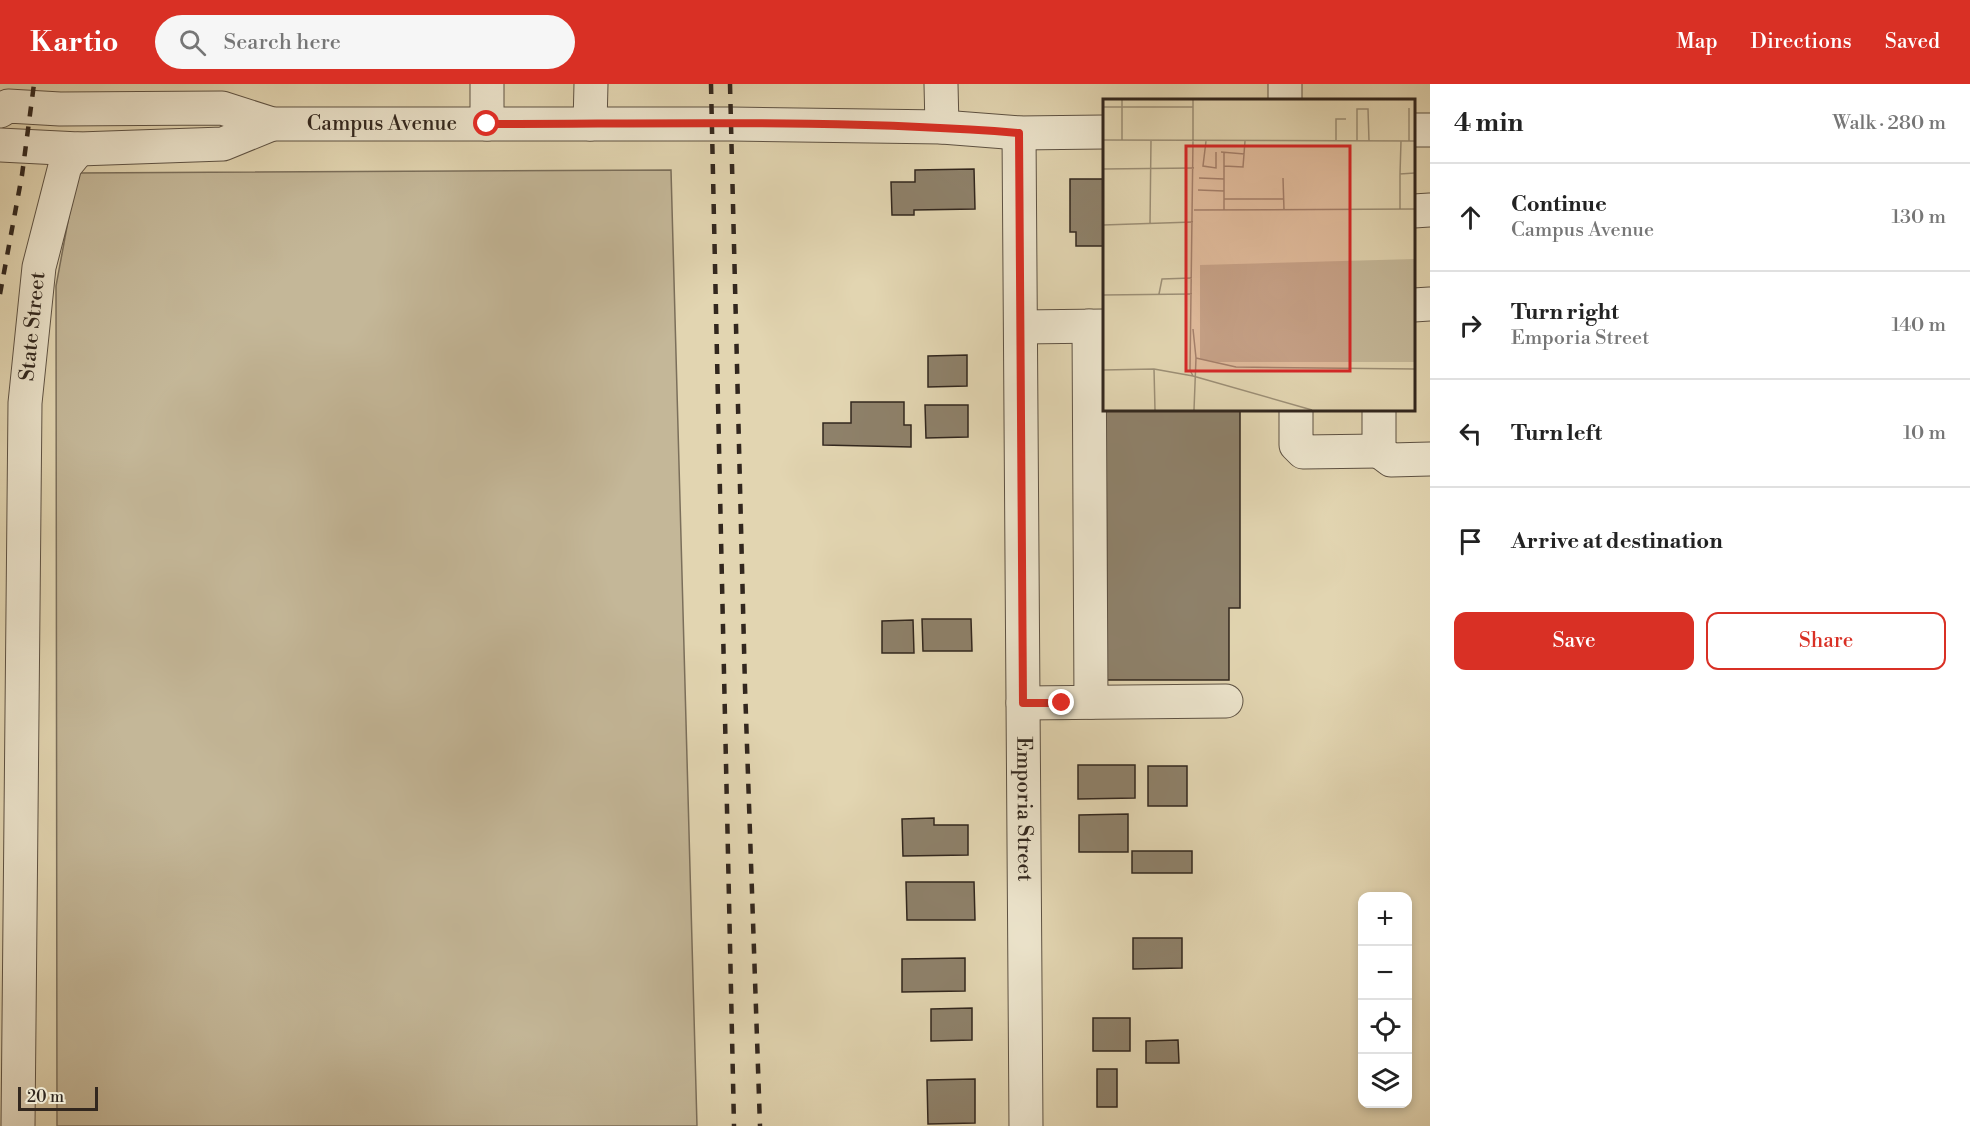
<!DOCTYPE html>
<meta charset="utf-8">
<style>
:root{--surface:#fff;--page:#f6f6f6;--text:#222;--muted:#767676;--line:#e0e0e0;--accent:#d93025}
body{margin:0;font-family:"Libre Bodoni",serif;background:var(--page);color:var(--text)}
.controls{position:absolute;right:18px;bottom:18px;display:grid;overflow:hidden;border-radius:12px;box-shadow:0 3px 9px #0003}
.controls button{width:54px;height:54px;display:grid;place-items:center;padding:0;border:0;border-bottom:2px solid var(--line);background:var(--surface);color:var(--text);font:30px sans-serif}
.scale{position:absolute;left:18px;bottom:15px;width:80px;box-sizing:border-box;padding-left:6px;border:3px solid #32271e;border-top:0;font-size:16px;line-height:21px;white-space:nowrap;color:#32271e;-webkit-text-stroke:4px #ece4cc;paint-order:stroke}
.stop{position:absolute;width:18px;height:18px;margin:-14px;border:4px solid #d93025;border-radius:50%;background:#fff}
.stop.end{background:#d93025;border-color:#fff;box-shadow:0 2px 6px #0008}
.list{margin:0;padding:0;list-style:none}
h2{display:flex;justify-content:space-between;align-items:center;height:78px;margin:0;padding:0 24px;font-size:26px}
h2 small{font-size:20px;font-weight:400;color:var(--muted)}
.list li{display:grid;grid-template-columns:39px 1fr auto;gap:18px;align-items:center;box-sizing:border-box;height:108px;padding:0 24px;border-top:2px solid var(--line)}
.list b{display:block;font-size:22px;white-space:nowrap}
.list p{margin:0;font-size:20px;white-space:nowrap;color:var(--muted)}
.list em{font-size:20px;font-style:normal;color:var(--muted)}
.actions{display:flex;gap:12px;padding:18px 24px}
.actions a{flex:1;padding:14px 0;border:2px solid var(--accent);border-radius:12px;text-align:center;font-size:21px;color:var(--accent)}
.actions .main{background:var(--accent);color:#fff}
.icon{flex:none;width:33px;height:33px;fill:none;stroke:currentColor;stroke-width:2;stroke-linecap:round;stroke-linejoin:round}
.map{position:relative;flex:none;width:1430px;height:1042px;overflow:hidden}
header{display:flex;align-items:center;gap:36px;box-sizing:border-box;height:84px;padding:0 30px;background:var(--accent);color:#fff}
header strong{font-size:28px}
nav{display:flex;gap:33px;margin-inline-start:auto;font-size:21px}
.search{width:420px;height:54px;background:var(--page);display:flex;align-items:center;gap:15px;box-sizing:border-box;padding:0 21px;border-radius:33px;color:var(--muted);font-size:22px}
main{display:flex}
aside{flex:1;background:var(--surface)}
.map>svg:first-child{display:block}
.green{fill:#c4b798;stroke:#7b6f5b;stroke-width:1.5}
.building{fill:#8e816a;stroke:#32271e;stroke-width:1.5}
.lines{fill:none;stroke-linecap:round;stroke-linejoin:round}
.minor-casing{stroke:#5e5243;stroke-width:35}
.minor{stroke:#ece4cc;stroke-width:33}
.rail{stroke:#32271e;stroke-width:4.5;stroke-dasharray:10 10;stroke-linecap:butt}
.route{stroke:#d93025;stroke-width:8}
.labels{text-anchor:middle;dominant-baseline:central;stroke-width:5;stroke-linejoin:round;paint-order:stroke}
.street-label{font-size:21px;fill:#32271e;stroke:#ece4cc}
.inset-road{fill:none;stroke:#9c8f76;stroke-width:1.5}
.view{fill:#d62828;fill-opacity:0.15;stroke:#d62828;stroke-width:3}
.inset-edge{fill:none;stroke:#32271e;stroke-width:3}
</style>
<header>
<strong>Kartio</strong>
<div class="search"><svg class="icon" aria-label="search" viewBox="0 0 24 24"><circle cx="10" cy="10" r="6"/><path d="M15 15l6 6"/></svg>Search here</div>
<nav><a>Map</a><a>Directions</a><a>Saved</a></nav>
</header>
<main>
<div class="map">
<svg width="1430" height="1042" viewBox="0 0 1430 1042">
<rect width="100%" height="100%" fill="#e2d5b1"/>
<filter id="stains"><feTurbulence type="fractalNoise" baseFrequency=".00333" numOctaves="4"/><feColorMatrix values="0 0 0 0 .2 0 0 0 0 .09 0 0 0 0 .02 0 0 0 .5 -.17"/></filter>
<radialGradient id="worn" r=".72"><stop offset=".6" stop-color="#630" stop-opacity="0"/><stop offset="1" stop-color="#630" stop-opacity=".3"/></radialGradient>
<path class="green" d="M 671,86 L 697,1042 L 57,1042 L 56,202 L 77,89 Z"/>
<path class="building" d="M 974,85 L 975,125 L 914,126 L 914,131 L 892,131 L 891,98 L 915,98 L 915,86 Z
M 1070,95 L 1104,95 L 1104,162 L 1076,162 L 1076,148 L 1070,148 Z
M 967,271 L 967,302 L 928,303 L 928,272 Z
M 851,318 L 904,318 L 904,341 L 911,341 L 911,363 L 823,361 L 823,339 L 851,339 Z
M 925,321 L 968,321 L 968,353 L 926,354 Z
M 1106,326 L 1240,326 L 1240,524 L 1229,524 L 1229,596 L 1107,596 Z
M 922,535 L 971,535 L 972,567 L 923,567 Z
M 913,536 L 914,569 L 882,569 L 882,537 Z
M 1078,681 L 1135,681 L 1135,714 L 1078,715 Z
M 1148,682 L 1187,682 L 1187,722 L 1148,722 Z
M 1128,730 L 1128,768 L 1079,768 L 1079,731 Z
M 934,734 L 934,741 L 968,741 L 968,771 L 903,772 L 902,735 Z
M 1132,767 L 1192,767 L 1192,789 L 1132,789 Z
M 906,798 L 974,798 L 975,836 L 907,836 Z
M 1133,854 L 1182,854 L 1182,884 L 1133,885 Z
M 965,874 L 965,907 L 902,908 L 902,875 Z
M 972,924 L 972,956 L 931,957 L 931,925 Z
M 1093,934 L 1130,934 L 1130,967 L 1093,967 Z
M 1178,956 L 1179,979 L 1146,979 L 1146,957 Z
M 1097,985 L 1117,985 L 1117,1023 L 1097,1023 Z
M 975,995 L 975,1039 L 928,1040 L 927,996 Z"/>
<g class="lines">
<defs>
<g id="minor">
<path d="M 487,0 L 487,40"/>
<path d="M 941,0 L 942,43"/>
<path d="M 1285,0 L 1285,16"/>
<path id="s1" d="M 0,27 L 8,22 L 60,25 L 222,24 L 272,40 L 731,40 L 942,43 L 1019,49 L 1104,48"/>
<path d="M 590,40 L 591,0"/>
<path d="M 1414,46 L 1430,46"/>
<path id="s2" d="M 1019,49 L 1026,1042"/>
<path d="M 0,61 L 79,65 L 223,60 L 272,40"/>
<path d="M 1414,127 L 1430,126"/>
<path d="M 1414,221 L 1430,220"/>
<path d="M 1089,242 L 1091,618"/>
<path d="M 1021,243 L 1104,242"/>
<path d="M 1296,326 L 1296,361 L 1303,368 L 1379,367"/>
<path d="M 1379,326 L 1379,367 L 1391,376 L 1430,375"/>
<path d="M 1023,619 L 1226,617"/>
<path id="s3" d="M 18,1042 L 25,319 L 39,183 L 65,82 L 79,65"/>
</g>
</defs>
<use href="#minor" class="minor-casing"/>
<use href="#minor" class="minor"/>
<path class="rail" d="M 711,0 L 734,1042
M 730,0 L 745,603 L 760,1042
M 0,210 L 22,91 L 34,0"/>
</g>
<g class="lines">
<path class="route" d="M 487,40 C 664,40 843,35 1019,49 L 1023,619 L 1062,619"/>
</g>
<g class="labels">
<g class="street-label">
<text stroke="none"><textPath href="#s1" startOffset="386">Campus Avenue</textPath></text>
<text stroke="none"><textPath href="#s3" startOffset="800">State Street</textPath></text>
<text stroke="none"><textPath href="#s2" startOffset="676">Emporia Street</textPath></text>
</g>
</g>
<g transform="translate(1103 15)">
<rect width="312" height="312" fill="#e2d5b1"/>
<path d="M 312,160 L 312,263 L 115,263 L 97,260 L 97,166 Z" fill="#c4b798"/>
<path class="inset-road" d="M 19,1 L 19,41M 90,1 L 90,41M 0,8 L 90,8M 0,41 L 312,42M 90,41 L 87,271 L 90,277M 103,42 L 100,67 L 113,69 L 113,53M 233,42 L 233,20 L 243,20M 254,42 L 254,10 L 265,10 L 266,42M 298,42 L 297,75 L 312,74M 306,42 L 306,9M 118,53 L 141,55 L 142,42M 121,54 L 121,111M 121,67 L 140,68 L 141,55M 0,70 L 91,69M 96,79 L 121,80M 180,79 L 181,111M 95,91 L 121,92M 121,100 L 181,100M 297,110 L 297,75M 91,111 L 312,110M 47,125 L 48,41M 0,126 L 90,123M 56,195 L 59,180 L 89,179M 0,196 L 89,195M 90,230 L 93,259 L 91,311M 93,259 L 133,268 L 312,270M 51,270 L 52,311M 0,271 L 51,270 L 90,277 L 209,311"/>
<path class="view" d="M 83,47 L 247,47 L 247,272 L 83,272 Z"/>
<rect width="312" height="312" class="inset-edge"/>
</g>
<rect width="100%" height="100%" filter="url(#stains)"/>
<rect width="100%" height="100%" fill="url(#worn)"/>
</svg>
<div class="controls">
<button>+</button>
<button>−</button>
<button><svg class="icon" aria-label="locate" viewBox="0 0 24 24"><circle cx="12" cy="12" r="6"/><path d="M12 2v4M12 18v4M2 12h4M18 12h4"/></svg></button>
<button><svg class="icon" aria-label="layers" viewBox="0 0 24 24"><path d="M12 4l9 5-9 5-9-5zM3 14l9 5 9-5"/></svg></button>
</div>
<div class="scale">20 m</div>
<div class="stop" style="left:487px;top:40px"></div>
<div class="stop end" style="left:1062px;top:619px"></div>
</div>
<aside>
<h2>4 min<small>Walk · 280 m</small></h2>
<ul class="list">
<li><svg class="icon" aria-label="ahead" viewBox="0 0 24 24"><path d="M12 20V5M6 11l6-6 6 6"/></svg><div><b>Continue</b><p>Campus Avenue</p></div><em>130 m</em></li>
<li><svg class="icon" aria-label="right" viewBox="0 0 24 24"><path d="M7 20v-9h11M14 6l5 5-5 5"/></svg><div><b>Turn right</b><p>Emporia Street</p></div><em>140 m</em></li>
<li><svg class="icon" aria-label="left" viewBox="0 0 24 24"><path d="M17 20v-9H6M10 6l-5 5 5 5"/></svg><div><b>Turn left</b></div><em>10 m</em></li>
<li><svg class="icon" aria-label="arrive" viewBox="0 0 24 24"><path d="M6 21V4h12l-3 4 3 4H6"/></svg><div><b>Arrive at destination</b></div></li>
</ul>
<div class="actions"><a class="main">Save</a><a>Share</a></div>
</aside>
</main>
